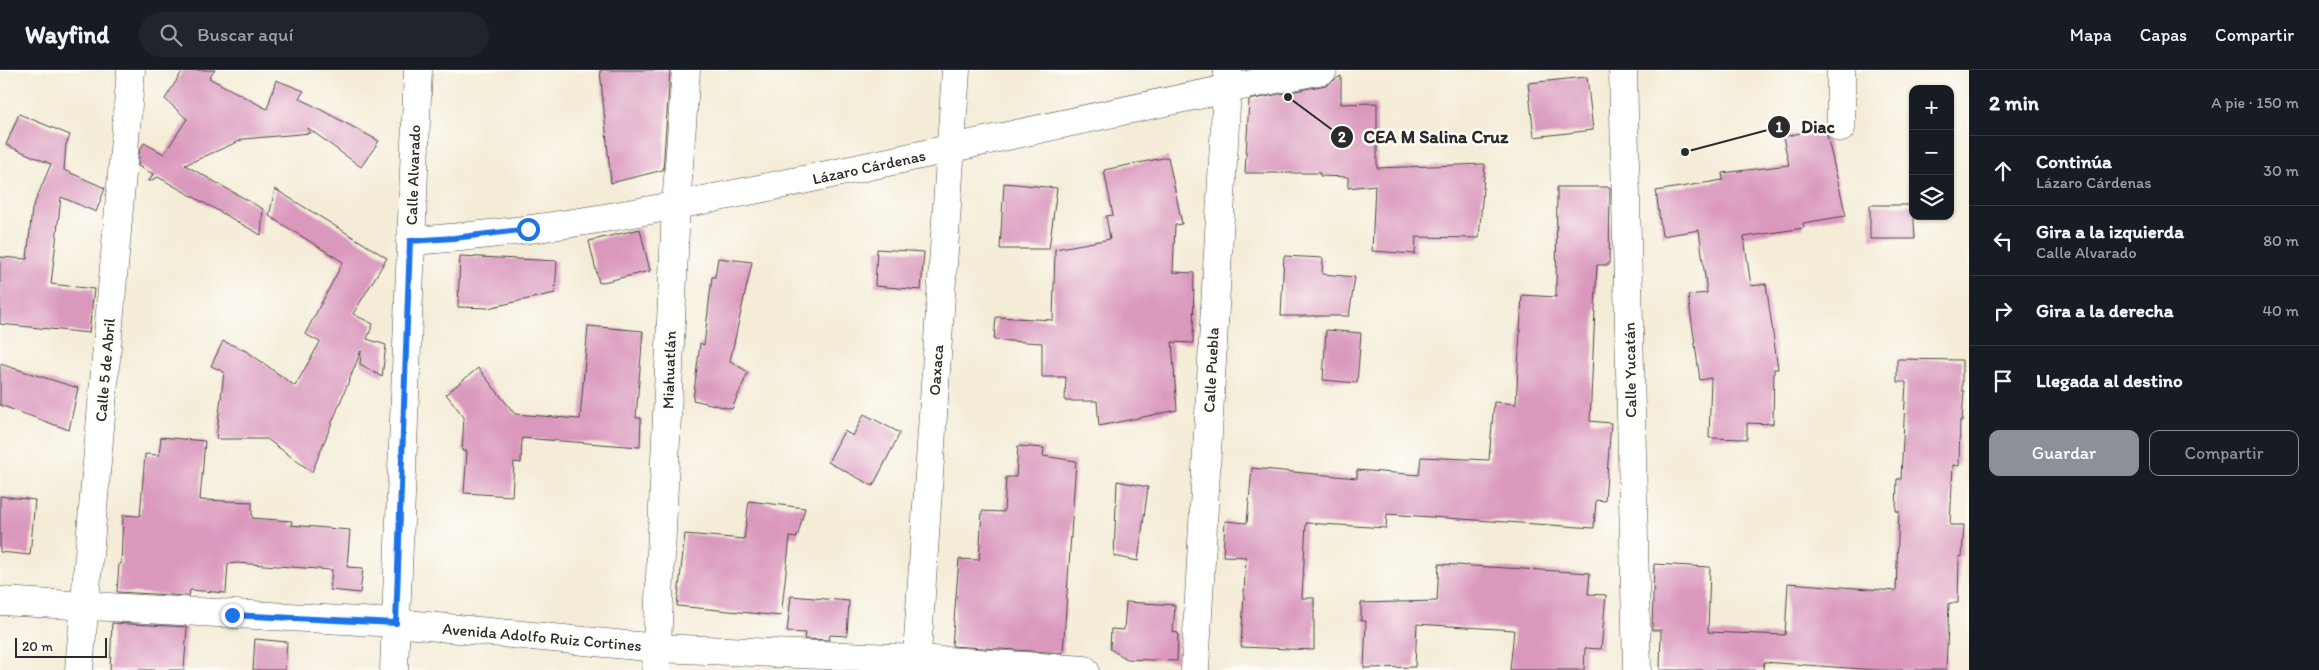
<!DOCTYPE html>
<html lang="es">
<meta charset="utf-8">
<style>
:root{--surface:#171b24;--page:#20242c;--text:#f1f3f6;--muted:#9ea1a6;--line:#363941;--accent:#8c9099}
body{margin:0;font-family:Itim,sans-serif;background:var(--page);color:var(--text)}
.controls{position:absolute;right:15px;top:15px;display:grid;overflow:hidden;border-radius:10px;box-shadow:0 1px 4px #0004}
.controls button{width:45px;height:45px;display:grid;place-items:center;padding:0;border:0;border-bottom:1px solid var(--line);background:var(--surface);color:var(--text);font:25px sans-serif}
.scale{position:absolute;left:15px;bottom:12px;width:92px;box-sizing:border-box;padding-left:5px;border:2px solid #2b2b2b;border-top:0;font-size:14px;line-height:18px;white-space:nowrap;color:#2b2b2b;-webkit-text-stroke:4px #fdfcf7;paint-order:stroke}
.stop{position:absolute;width:15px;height:15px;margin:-11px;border:4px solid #1a73e8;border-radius:50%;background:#fff}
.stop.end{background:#1a73e8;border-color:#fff;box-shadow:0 1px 5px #0008}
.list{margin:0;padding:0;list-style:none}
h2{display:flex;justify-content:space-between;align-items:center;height:65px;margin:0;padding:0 20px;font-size:21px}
h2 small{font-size:16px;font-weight:400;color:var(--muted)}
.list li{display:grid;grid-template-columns:32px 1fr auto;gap:15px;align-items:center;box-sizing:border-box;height:70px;padding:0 20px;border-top:1px solid var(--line)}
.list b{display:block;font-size:19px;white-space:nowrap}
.list p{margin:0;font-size:16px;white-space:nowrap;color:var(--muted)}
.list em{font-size:16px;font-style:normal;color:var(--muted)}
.actions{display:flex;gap:10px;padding:15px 20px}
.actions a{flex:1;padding:11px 0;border:1px solid var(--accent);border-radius:10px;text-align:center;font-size:18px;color:var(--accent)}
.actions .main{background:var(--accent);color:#fff}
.icon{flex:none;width:28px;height:28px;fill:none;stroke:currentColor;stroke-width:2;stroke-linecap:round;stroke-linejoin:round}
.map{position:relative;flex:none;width:1969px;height:600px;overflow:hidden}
header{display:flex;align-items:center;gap:30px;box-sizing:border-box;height:70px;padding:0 25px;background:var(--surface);border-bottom:1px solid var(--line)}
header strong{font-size:24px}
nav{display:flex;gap:28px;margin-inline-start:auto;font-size:18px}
.search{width:350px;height:45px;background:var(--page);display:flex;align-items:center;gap:12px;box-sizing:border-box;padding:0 18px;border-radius:28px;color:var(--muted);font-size:19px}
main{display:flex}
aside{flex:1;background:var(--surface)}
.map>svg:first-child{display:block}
.building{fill:#da98bd}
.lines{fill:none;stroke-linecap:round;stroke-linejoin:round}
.street-casing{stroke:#494845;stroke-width:29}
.secondary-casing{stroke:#494845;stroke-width:29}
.street{stroke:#fff;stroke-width:28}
.secondary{stroke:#fff;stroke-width:28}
.route{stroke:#1a73e8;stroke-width:6}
.labels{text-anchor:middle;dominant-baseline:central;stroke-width:5;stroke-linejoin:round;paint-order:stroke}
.street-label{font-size:16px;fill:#2b2b2b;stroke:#fdfcf7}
.leader{fill:none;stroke:#2b2b2b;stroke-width:2}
.callout-dot{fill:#2b2b2b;stroke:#fdfcf7;stroke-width:2}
.mark-label{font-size:15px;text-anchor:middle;font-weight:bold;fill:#fff}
.callout-label{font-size:18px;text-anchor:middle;font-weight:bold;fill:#2b2b2b;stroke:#fdfcf7;stroke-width:5;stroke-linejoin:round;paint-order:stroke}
</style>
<header>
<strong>Wayfind</strong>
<div class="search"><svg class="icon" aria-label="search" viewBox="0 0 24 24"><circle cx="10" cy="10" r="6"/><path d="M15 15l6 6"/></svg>Buscar aquí</div>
<nav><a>Mapa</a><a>Capas</a><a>Compartir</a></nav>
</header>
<main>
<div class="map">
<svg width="1969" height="600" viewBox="0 0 1969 600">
<rect width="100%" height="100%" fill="#fdfcf7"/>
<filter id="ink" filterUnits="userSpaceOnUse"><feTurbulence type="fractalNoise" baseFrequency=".02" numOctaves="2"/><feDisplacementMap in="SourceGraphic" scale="10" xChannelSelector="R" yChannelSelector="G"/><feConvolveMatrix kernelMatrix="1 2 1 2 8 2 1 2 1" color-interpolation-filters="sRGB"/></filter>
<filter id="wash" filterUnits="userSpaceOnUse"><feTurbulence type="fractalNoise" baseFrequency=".0096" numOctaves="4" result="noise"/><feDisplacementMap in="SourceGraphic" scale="20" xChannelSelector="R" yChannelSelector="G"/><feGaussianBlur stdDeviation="1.12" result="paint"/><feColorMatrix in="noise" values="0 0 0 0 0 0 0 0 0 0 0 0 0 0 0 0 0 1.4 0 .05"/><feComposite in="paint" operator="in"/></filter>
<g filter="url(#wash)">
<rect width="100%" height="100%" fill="#f4ecd7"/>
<g id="blocks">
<path class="building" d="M 183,0 L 215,0 L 209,8 L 267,39 L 276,10 L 304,21 L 299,28 L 379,71 L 361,97 L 308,58 L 308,61 L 311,63 L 244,69 L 185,95 L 263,139 L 261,165 L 158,107 L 148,112 L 153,104 L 138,96 L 140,79 L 144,73 L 164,84 L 187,49 L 165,29 Z
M 600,0 L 670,0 L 663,100 L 611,113 Z
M 1341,6 L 1341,34 L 1377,33 L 1377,98 L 1485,94 L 1479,168 L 1416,167 L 1415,184 L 1372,181 L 1375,115 L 1348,118 L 1348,107 L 1320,106 L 1320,103 L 1245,103 L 1249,30 L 1326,15 Z
M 1587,7 L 1593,60 L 1534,67 L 1528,13 Z
M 19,44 L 70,65 L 66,75 L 64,100 L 105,118 L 96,142 L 61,127 L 51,214 L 94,219 L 89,263 L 0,254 L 0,187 L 27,189 L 32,139 L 51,94 L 6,75 Z
M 1825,57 L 1846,146 L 1803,153 L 1804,158 L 1744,167 L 1751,216 L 1766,214 L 1778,299 L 1774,299 L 1773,354 L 1747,353 L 1747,369 L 1709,368 L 1711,308 L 1700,310 L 1688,225 L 1707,223 L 1699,160 L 1662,166 L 1656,121 L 1723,110 L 1722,103 L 1789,95 L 1783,67 Z
M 1168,87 L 1182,154 L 1175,155 L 1173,202 L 1194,203 L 1193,273 L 1172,272 L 1177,340 L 1099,356 L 1097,331 L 1065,331 L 1066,307 L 1042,307 L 1042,273 L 994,270 L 996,247 L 1053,250 L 1055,179 L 1110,169 L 1106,146 L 1113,145 L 1104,100 Z
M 1004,113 L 1057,118 L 1049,179 L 1000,179 Z
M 1557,117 L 1610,117 L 1609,195 L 1597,195 L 1590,351 L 1611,353 L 1605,431 L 1596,430 L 1594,458 L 1387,444 L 1386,458 L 1306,453 L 1302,528 L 1314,528 L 1314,580 L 1241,577 L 1246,487 L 1223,486 L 1225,451 L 1247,453 L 1252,398 L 1357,408 L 1357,400 L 1419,405 L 1421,387 L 1489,390 L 1494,332 L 1516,334 L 1522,225 L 1556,227 Z
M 275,119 L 387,188 L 353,244 L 373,254 L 367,269 L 386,275 L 382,307 L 360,294 L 361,281 L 312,402 L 267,369 L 216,369 L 224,302 L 211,296 L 223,271 L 248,282 L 295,316 L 320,272 L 305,264 L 343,192 L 269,146 Z
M 1870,135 L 1913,135 L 1915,169 L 1870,169 Z
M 640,159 L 650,201 L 599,213 L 589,171 Z
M 877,179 L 924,182 L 921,220 L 875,216 Z
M 460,186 L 557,191 L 555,223 L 488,238 L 458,237 Z
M 1284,186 L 1323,188 L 1322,204 L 1355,207 L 1349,246 L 1281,246 Z
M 718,188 L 752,192 L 730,291 L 748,302 L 732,339 L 693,330 L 700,273 L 704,275 L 712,207 L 715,207 Z
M 588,256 L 643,261 L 636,348 L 641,348 L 640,377 L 522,368 L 521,393 L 514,392 L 512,426 L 464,423 L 467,381 L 462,381 L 464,347 L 446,324 L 478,298 L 515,344 L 580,349 Z
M 1326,260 L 1361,263 L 1357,313 L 1323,310 Z
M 1897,289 L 1962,290 L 1962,321 L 1964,321 L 1962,351 L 1960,350 L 1959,396 L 1953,395 L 1950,455 L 1964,455 L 1962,487 L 1959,486 L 1958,533 L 1949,533 L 1946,600 L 1876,600 L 1764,592 L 1763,600 L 1660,600 L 1661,560 L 1652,560 L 1654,494 L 1710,497 L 1708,562 L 1785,565 L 1788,513 L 1896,521 L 1899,441 L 1896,441 L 1897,409 L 1901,409 L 1906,312 L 1897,312 Z
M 0,294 L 78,318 L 69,360 L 0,335 Z
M 864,344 L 900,363 L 873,416 L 828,392 L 844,361 L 853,366 Z
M 161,367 L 205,371 L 200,430 L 252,432 L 252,448 L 292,451 L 291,455 L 350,460 L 347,497 L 363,498 L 360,523 L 330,520 L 332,500 L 237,493 L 228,494 L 226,523 L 190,520 L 189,526 L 117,522 L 119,494 L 121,494 L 123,445 L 140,446 L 145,384 L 159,385 Z
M 1018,376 L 1044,378 L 1043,386 L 1076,391 L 1063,583 L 952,576 L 959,489 L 979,490 L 982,441 L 1004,442 L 1006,407 L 1016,407 Z
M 1117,411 L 1148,417 L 1138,491 L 1114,486 Z
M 0,426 L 35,430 L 30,485 L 0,482 Z
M 749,431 L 805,438 L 797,468 L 790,467 L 781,546 L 677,536 L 685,464 L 744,469 Z
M 1439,494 L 1590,503 L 1588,524 L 1606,525 L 1601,579 L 1585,578 L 1584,600 L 1510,600 L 1514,560 L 1417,554 L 1415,597 L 1364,598 L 1366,551 L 1361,551 L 1361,533 L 1437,531 Z
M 791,526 L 849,531 L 847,566 L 830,565 L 829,570 L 804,569 L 805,563 L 787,562 Z
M 1126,532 L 1175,535 L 1173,562 L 1178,563 L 1177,591 L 1127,589 L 1110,579 L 1111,559 L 1124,560 Z
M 112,553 L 187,557 L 184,600 L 110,600 Z
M 255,569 L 287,572 L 285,600 L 253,600 Z"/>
</g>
</g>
<g filter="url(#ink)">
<use href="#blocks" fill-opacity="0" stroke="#494845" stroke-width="1"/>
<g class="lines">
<defs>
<path id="street" d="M 1623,0 L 1637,600
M 1841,0 L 1841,58
M 410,171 C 539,163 667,138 793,112 C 970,76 1146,33 1323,0
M 0,531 L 396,553 L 658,578 L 917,589 L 1085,600
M 79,600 L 131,0
M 394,600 L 418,0
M 656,600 L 676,136 L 686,0
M 916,600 L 956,0"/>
<path id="secondary" d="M 1195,600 L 1228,0"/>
</defs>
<use href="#street" class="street-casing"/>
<use href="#secondary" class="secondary-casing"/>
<use href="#street" class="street"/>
<use href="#secondary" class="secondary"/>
</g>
</g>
<g class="lines" filter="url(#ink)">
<path class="route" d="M 232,545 L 396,553 L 410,171 L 454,168 L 528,159"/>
</g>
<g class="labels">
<g class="street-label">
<text transform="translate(869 97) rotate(-12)">Lázaro Cárdenas</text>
<text transform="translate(413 105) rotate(-88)">Calle Alvarado</text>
<text transform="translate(105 300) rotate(-85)">Calle 5 de Abril</text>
<text transform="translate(669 300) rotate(-88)">Miahuatlán</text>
<text transform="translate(936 300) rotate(-86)">Oaxaca</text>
<text transform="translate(1211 300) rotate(-87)">Calle Puebla</text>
<text transform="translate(1630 300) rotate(-91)">Calle Yucatán</text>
<text transform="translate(542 567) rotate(5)">Avenida Adolfo Ruiz Cortines</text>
</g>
</g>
<path class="leader" d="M1685 82L1779 57M1288 27L1342 67"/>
<g class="callout-dot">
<circle cx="1685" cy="82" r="5"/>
<circle cx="1288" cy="27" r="5"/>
<circle cx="1779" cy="57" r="12"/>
<circle cx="1342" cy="67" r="12"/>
</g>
<g class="mark-label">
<text x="1779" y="62">1</text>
<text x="1342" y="72">2</text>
</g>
<g class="callout-label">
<text x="1818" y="63">Diac</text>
<text x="1436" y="73">CEA M Salina Cruz</text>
</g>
</svg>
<div class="controls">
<button>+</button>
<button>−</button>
<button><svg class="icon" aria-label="layers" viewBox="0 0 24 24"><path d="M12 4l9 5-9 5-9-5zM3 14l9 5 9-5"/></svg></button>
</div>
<div class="scale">20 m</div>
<div class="stop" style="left:528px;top:159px"></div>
<div class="stop end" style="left:232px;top:545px"></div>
</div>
<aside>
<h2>2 min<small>A pie · 150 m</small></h2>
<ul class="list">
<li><svg class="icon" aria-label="ahead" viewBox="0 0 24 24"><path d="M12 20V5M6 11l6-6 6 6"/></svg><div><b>Continúa</b><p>Lázaro Cárdenas</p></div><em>30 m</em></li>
<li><svg class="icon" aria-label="left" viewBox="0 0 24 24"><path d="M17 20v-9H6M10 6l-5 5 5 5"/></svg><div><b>Gira a la izquierda</b><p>Calle Alvarado</p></div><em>80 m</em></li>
<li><svg class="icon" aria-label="right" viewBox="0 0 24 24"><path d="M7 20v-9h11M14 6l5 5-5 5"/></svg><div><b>Gira a la derecha</b></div><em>40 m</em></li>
<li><svg class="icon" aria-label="arrive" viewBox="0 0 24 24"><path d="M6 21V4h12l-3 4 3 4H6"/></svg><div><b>Llegada al destino</b></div></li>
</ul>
<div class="actions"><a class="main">Guardar</a><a>Compartir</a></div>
</aside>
</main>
